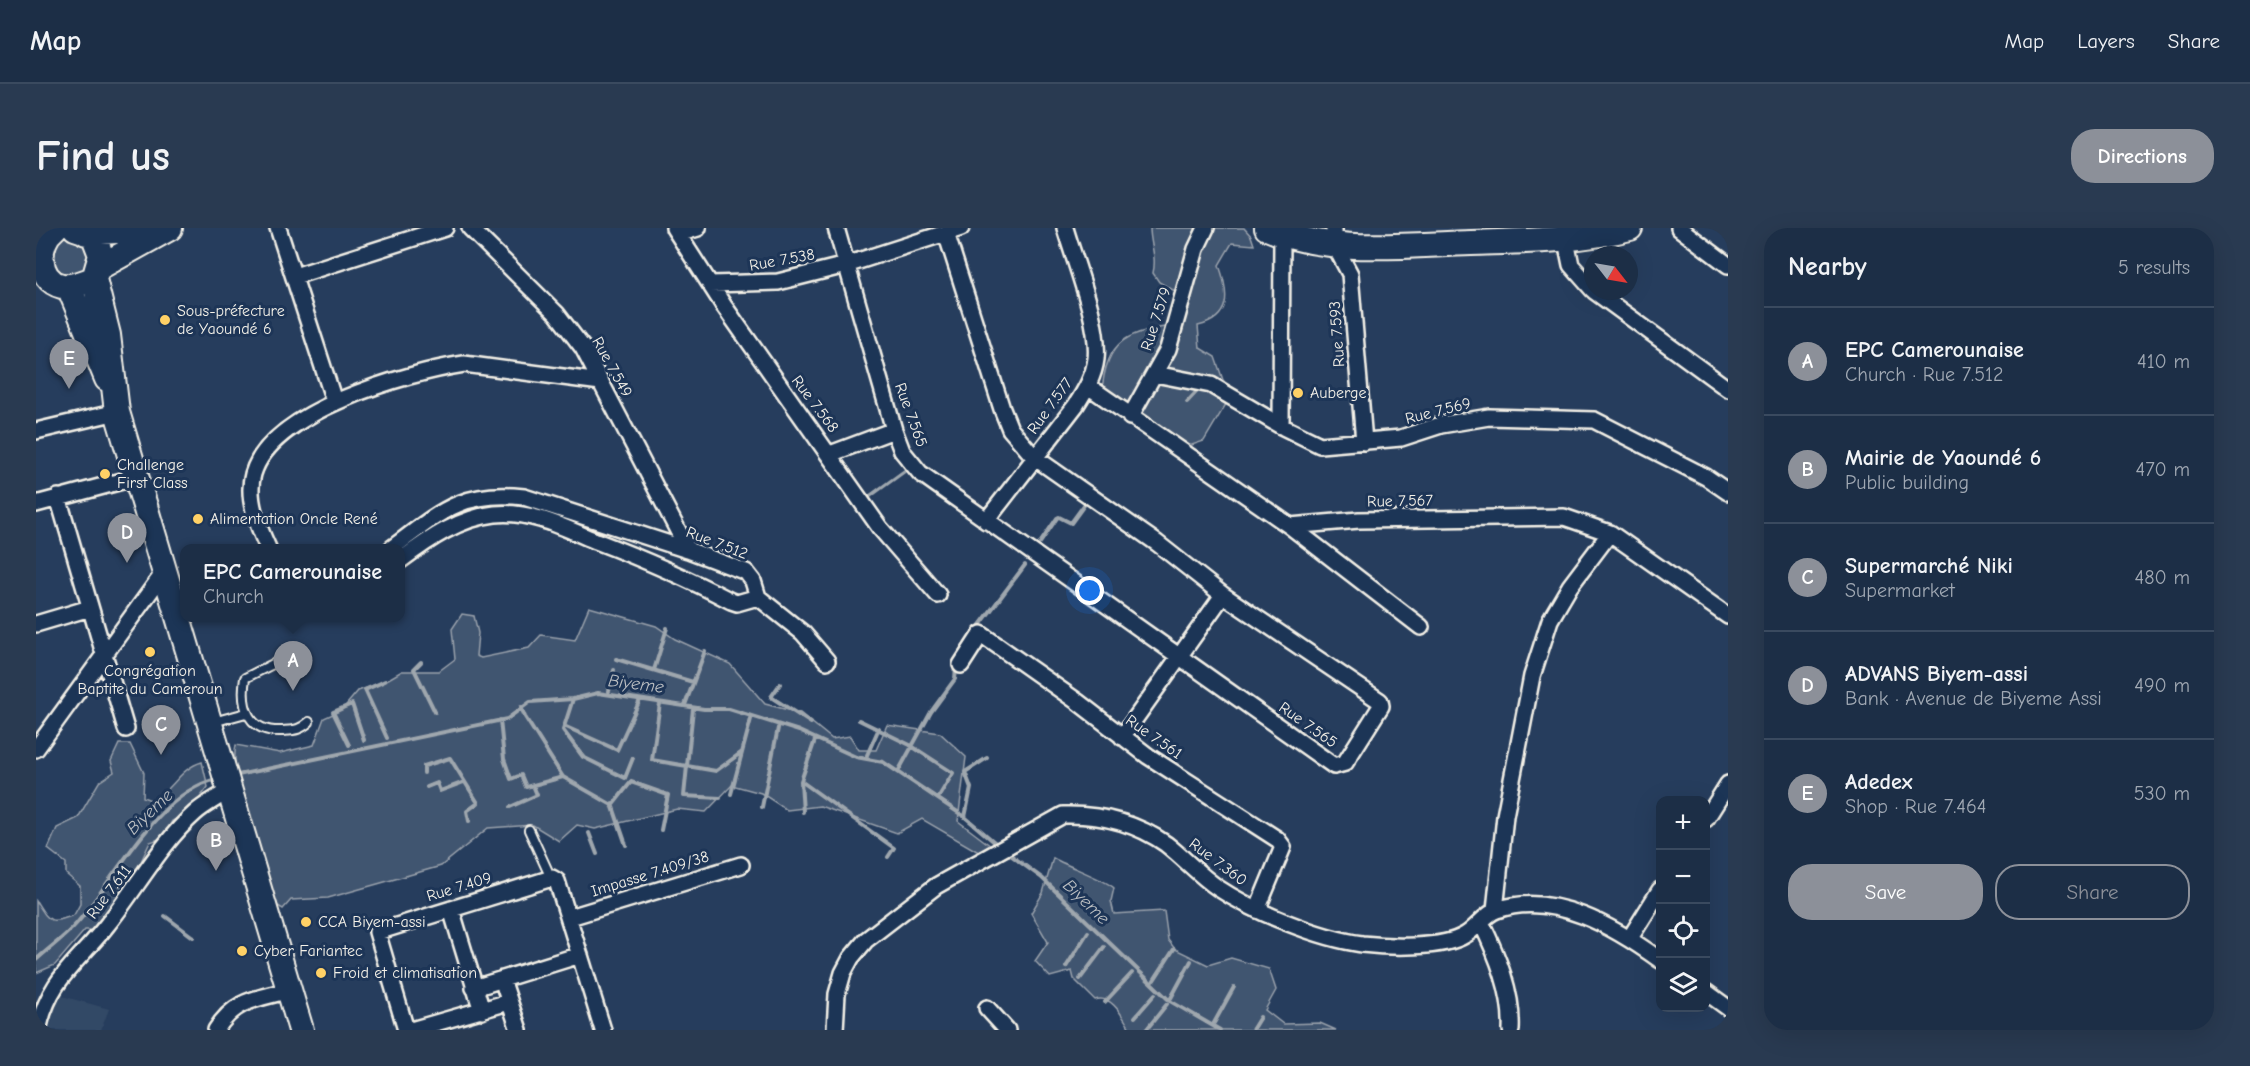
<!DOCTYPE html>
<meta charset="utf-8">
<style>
:root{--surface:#1c2e46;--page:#293a51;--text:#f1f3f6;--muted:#a0a8b3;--line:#3a4a5f;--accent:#8c9099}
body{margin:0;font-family:"Comic Neue",sans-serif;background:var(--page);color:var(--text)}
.controls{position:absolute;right:18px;bottom:18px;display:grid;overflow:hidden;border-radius:12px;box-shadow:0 6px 24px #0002}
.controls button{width:54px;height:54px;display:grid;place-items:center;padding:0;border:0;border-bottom:2px solid var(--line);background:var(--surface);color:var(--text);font:30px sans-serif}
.compass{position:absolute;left:1548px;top:18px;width:54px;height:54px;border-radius:50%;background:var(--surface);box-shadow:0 6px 24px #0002;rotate:121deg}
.you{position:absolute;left:1054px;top:363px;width:21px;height:21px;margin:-15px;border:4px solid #fff;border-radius:50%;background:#1a73e8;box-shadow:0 0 0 9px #1a73e833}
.badge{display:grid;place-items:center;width:39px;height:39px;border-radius:50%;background:var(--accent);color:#fff;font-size:20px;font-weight:700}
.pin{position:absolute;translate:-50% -50px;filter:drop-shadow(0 2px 3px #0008)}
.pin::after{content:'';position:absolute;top:32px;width:21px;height:18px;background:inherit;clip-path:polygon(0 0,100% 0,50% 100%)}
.popup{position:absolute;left:144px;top:316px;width:225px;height:78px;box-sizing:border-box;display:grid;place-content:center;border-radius:12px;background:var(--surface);filter:drop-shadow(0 2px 4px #0005);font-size:20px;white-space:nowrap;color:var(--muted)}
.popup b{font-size:22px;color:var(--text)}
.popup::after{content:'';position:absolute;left:50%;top:100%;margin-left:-12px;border:12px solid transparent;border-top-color:var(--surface)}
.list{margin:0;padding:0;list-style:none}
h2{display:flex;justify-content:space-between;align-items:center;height:78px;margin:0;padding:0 24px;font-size:26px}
h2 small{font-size:20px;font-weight:400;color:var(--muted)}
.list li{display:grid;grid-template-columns:39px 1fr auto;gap:18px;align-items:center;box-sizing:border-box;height:108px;padding:0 24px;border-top:2px solid var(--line)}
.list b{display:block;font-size:22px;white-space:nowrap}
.list p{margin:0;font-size:20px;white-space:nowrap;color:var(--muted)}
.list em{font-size:20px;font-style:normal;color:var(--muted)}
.actions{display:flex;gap:12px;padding:18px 24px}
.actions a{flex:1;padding:14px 0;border:2px solid var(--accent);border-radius:24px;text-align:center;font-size:21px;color:var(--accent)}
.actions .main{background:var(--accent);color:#fff}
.icon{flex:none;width:33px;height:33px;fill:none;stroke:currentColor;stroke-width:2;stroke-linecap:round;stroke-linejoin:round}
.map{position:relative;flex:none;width:1692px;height:802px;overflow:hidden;border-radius:24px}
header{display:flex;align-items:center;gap:36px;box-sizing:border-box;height:84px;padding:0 30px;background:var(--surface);border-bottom:2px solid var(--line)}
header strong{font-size:28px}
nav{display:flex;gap:33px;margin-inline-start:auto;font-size:21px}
.intro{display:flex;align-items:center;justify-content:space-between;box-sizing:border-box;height:144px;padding:0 36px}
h1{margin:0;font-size:42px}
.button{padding:15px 27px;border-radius:24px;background:var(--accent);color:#fff;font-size:21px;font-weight:700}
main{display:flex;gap:36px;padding:0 36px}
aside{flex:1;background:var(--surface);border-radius:24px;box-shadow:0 6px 24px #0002}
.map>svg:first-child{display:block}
.built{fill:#334966}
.green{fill:#40546f;stroke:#9aa2ac;stroke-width:1.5}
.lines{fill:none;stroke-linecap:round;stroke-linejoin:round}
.stream{stroke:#9fa7ae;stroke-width:4}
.lane-casing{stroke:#f4f1e8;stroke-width:12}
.street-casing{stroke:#f4f1e8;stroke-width:20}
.primary-casing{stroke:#f4f1e8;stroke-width:28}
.lane{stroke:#1d3557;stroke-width:8}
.street{stroke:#1d3557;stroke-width:15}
.primary{stroke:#1d3557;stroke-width:24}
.poi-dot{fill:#ffd166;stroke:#1d3557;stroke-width:2}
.labels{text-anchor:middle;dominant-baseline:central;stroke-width:6;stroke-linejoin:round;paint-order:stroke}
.street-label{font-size:16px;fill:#f4f1e8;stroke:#1d3557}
.poi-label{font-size:16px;fill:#f4f1e8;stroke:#1d3557;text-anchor:start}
.water-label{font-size:18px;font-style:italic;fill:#bcbfc2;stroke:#1d3557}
</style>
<header>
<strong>Map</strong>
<nav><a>Map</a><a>Layers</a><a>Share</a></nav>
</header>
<div class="intro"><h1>Find us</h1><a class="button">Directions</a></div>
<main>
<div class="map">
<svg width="1692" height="802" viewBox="0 0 1692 802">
<rect width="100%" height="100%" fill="#263d5d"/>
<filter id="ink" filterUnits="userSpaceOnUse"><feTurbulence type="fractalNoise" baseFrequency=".0167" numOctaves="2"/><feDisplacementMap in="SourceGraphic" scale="12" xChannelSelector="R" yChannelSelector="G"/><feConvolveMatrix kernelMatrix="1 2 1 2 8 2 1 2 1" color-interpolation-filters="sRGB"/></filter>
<g filter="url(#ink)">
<path class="built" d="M 22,767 L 73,781 L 65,802 L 13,802 Z"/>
<path class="green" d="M 1114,0 L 1208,0 L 1215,8 L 1218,17 L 1196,15 L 1183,37 C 1193,65 1196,90 1162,98 L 1164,120 L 1179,129 L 1187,152 L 1202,171 L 1190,176 L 1168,213 L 1150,219 L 1127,199 L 1066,165 C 1069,110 1094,103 1143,97 L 1139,63 L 1123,54 L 1117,45 C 1121,29 1114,16 1114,0 Z
M 32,6 L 40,7 L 54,22 L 51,42 L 40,49 L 18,44 L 17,13 Z
M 553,379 L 620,398 L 639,411 L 694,436 L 729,476 L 764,485 L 796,511 L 814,508 L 823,522 L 840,522 L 851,497 L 904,505 L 930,529 L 922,593 L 955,618 L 946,626 L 886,591 L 861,605 L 784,578 L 751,582 L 725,565 L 696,557 L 670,584 L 641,581 L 559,601 L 541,597 L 523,613 L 497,597 L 452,600 L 405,638 L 292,670 L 255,672 L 247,681 L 242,678 C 229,645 192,548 200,517 L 244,525 L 278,517 L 288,490 L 306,482 L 322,463 L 349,453 L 366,443 L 403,443 L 419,431 L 416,401 L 426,386 L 438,388 L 442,405 L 440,428 L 445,430 L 493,420 L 505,407 L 539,412 Z
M 83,516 L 94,516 L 108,545 L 107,569 L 117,573 C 136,563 144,540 166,534 L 172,559 L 153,584 L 136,593 L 126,610 L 114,614 L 101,642 L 88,654 L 82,678 L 62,702 L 49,702 L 19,737 L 0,745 L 0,673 C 14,695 13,696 38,687 L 44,676 L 44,658 L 30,646 L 30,635 L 12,621 L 21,600 L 42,590 L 63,554 L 78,544 L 75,533 Z
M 1017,630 C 1029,637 1072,653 1078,660 L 1075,673 L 1078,686 L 1128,683 L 1132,712 L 1139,721 L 1172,737 L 1195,730 L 1233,741 L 1240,762 L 1229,782 L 1247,796 L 1284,795 L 1300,802 L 1095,802 C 1087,790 1077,766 1059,772 L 1038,751 L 1036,743 L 1014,749 L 999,733 L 1012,714 L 995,685 L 1007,665 Z"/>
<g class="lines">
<path class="stream" d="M 1151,174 L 1165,159
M 830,271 L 870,242
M 1004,315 L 1021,290 L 1023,289 L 1035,295 L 1051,273
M 941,401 L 989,337
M 580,431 L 657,454
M 385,434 L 378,441 L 399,484
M 618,442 L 631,400
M 349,453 L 329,462 L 351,510
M 744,456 L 735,469 L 775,495
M 573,463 L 578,442
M 537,471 L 527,502 L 547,529 L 589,550 L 597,530
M 624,475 L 616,532 L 651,538 L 648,568 L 684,570
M 649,477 L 669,423
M 485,479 L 489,489 L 527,549 L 576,577
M 657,481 L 651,538 L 680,543 L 706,524
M 464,492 L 468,531 L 475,551 L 485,547 L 490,559 L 527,549
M 823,492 L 874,517 L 917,545 L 902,570
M 528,498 L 581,522 L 604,472
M 313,517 L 297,484 L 316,476 L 328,512
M 831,527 L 843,500
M 863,542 L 895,484 L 919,451 L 920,439
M 388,545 L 388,538 L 414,530 L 442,575 L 431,583 L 433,593
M 197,548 L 471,491 L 494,474 L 537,471 L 562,465 L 668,481 L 693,481 L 763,503 L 820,529 L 847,534 L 929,589 L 963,618
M 765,553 L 858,620 L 852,629
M 391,559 L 401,555 L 404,563 L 428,554
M 695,566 L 715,491
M 576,578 L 595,554 L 632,567 L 625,602
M 474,579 L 501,567 L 497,557
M 577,579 L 590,617
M 726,579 L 742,500
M 767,584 L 765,553 L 779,512
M 929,589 L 935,560 L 929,544 L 951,530
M 553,605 L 561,626
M 969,623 L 1006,650 L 1134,773 L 1184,802
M 129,688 L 157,709
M 0,732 C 13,720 29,709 41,695 C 79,652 121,564 181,551
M 1030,739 L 1052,704
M 1044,751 L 1068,719
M 1118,752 L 1138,721
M 1135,770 L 1155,733
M 1069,774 L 1096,745
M 1099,789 L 1119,766
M 1178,795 L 1198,759
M 1110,802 L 1131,776
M 1216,802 L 1224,789"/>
<defs>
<path id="lane" d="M 239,435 L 209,450 C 204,480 213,505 247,503 C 259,502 264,502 273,494
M 177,494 L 210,485
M 493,602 L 515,650"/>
<path id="street" d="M 242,0 L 298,173
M 434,0 L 521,86 L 547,120 L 652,322
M 638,0 L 688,78 L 844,300 L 902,367
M 800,0 L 858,202 L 866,223 L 884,245 L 1298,538 L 1309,535 L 1345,478 L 1344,473 L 1187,367 L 1121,315 L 998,229 L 974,201 L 966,181 L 910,5
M 1298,0 L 1298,16 L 1314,46 L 1328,214
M 1643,0 L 1692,37
M 1528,3 L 1535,37 L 1557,62
M 642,6 L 662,0
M 259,48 L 409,0
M 675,56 L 742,54 L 810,37 L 925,0
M 1558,63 L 1692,161
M 1119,146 L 1175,157 L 1245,198 L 1284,217 L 1365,210 L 1405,197 L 1453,189 L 1558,192 L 1670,249 L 1692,264
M 1052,158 L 1254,298 L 1323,292 L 1528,289 L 1574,305 L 1692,388
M 1094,189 L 1132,121 L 1160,21 L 1170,0
M 1245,198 L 1246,7
M 0,203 L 81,184
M 794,226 L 858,202
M 22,269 L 90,501
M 0,276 L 101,249
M 950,293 L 1040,177 C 1049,163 1058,148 1060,131 C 1064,96 1039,35 1029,0
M 1254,298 L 1385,399
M 232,320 C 222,298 210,270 217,246 C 235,183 370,145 428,136 L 565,154
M 356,320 C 403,285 425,262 488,269 L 652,322 L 710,344 L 717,353 L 722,369 L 701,375 L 695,373 C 651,350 607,331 560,313 C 529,300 494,282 459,286 C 423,290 393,311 365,332
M 722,369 L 767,405 L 791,433
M 0,396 L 54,380
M 925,437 L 945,406 L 1042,474 L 1112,528 L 1241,611 L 1247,619 L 1221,682
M 1086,509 L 1187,367
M 0,521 L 129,343
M 1670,591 L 1692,556
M 415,681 L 446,783
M 1459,682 L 1469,588 L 1496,448 L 1514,392 L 1534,358 L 1574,305
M 534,689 L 705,637
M 1445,694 C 1461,727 1477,765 1475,802
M 1594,710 L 1624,662
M 466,751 L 483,802
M 438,760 L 544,727
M 1670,764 L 1692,780
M 951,780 L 971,802
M 2,802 C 14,749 40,737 71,697 C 100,661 124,616 159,585 C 169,576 182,570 193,562
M 180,802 C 199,771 221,771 254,762
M 370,802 L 341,704 L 516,650 L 521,653 L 567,802
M 375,802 L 473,774
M 799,802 L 801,766 L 807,745 L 815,730 L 830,712 L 900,658 L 1027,587 C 1065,586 1099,594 1130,616 C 1148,630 1163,647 1182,660 C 1218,684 1283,710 1326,716 C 1352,719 1407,721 1429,707 C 1440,701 1449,686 1461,682 C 1517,662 1580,700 1624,732"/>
<path id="primary" d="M 19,0 C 0,14 0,52 26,58 C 38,60 47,54 58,51 L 65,27 L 57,6 L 39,0
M 1231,0 C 1293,27 1369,17 1435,15 C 1488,13 1542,13 1594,0
M 50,5 L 125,0
M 62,40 L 134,0
M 58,51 L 72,107 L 81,184 L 265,802
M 33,59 L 71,151"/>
</defs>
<use href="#lane" class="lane-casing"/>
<use href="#street" class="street-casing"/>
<use href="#primary" class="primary-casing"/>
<use href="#lane" class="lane"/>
<use href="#street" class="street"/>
<use href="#primary" class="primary"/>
</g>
</g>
<g class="poi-dot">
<circle cx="129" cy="92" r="6"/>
<circle cx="1262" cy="165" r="6"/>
<circle cx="69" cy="246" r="6"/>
<circle cx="162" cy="291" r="6"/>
<circle cx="114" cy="424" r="6"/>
<circle cx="270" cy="694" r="6"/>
<circle cx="206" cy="723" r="6"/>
<circle cx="285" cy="745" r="6"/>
</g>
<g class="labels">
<g class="street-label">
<text transform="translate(746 32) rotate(-10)">Rue 7.538</text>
<text transform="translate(1120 91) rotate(-72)">Rue 7.579</text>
<text transform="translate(1301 106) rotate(-94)">Rue 7.593</text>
<text transform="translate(576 139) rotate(61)">Rue 7.549</text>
<text transform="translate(779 176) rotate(53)">Rue 7.568</text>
<text transform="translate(1014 178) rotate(-54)">Rue 7.577</text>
<text transform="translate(1402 183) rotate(-14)">Rue 7.569</text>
<text transform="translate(875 187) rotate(70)">Rue 7.565</text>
<text transform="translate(1364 273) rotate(-1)">Rue 7.567</text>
<text transform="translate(681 315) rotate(21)">Rue 7.512</text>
<text transform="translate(1272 497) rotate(35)">Rue 7.565</text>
<text transform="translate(1118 509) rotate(35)">Rue 7.561</text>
<text transform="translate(1182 634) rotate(37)">Rue 7.360</text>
<text transform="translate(614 646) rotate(-17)">Impasse 7.409/38</text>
<text transform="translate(423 659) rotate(-17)">Rue 7.409</text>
<text transform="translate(73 664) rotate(-53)">Rue 7.611</text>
</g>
<g class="poi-label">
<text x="141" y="83">Sous-préfecture<tspan x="141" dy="18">de Yaoundé 6</tspan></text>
<text x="1274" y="165">Auberge</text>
<text x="81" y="237">Challenge<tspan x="81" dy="18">First Class</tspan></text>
<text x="174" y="291">Alimentation Oncle René</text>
<text x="114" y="443" text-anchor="middle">Congrégation<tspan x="114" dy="18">Baptite du Cameroun</tspan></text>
<text x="282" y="694">CCA Biyem-assi</text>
<text x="218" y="723">Cyber Fariantec</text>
<text x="297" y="745">Froid et climatisation</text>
</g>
<g class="water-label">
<text transform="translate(600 456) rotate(7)">Biyeme</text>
<text transform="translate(114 584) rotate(-44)">Biyeme</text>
<text transform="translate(1050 674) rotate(44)">Biyeme</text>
</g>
</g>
</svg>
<div class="controls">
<button>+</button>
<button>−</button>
<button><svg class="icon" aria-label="locate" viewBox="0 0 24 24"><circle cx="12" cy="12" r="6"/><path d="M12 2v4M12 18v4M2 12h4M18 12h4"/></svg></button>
<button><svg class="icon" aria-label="layers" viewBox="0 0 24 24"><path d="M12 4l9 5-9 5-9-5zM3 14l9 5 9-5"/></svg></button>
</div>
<svg class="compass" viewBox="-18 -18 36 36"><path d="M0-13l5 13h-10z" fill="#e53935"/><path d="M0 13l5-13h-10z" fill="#a0a8b3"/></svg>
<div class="you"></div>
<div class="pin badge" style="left:257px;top:463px">A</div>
<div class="popup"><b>EPC Camerounaise</b>Church</div>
<div class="pin badge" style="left:180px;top:643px">B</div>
<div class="pin badge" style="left:125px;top:527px">C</div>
<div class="pin badge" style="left:91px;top:335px">D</div>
<div class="pin badge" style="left:33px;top:161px">E</div>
</div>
<aside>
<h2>Nearby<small>5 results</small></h2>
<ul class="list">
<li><span class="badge">A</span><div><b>EPC Camerounaise</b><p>Church · Rue 7.512</p></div><em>410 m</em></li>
<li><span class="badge">B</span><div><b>Mairie de Yaoundé 6</b><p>Public building</p></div><em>470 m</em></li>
<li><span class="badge">C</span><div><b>Supermarché Niki</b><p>Supermarket</p></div><em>480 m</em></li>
<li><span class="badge">D</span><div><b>ADVANS Biyem-assi</b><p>Bank · Avenue de Biyeme Assi</p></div><em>490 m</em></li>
<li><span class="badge">E</span><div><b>Adedex</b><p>Shop · Rue 7.464</p></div><em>530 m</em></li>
</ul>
<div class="actions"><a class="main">Save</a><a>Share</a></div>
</aside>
</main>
